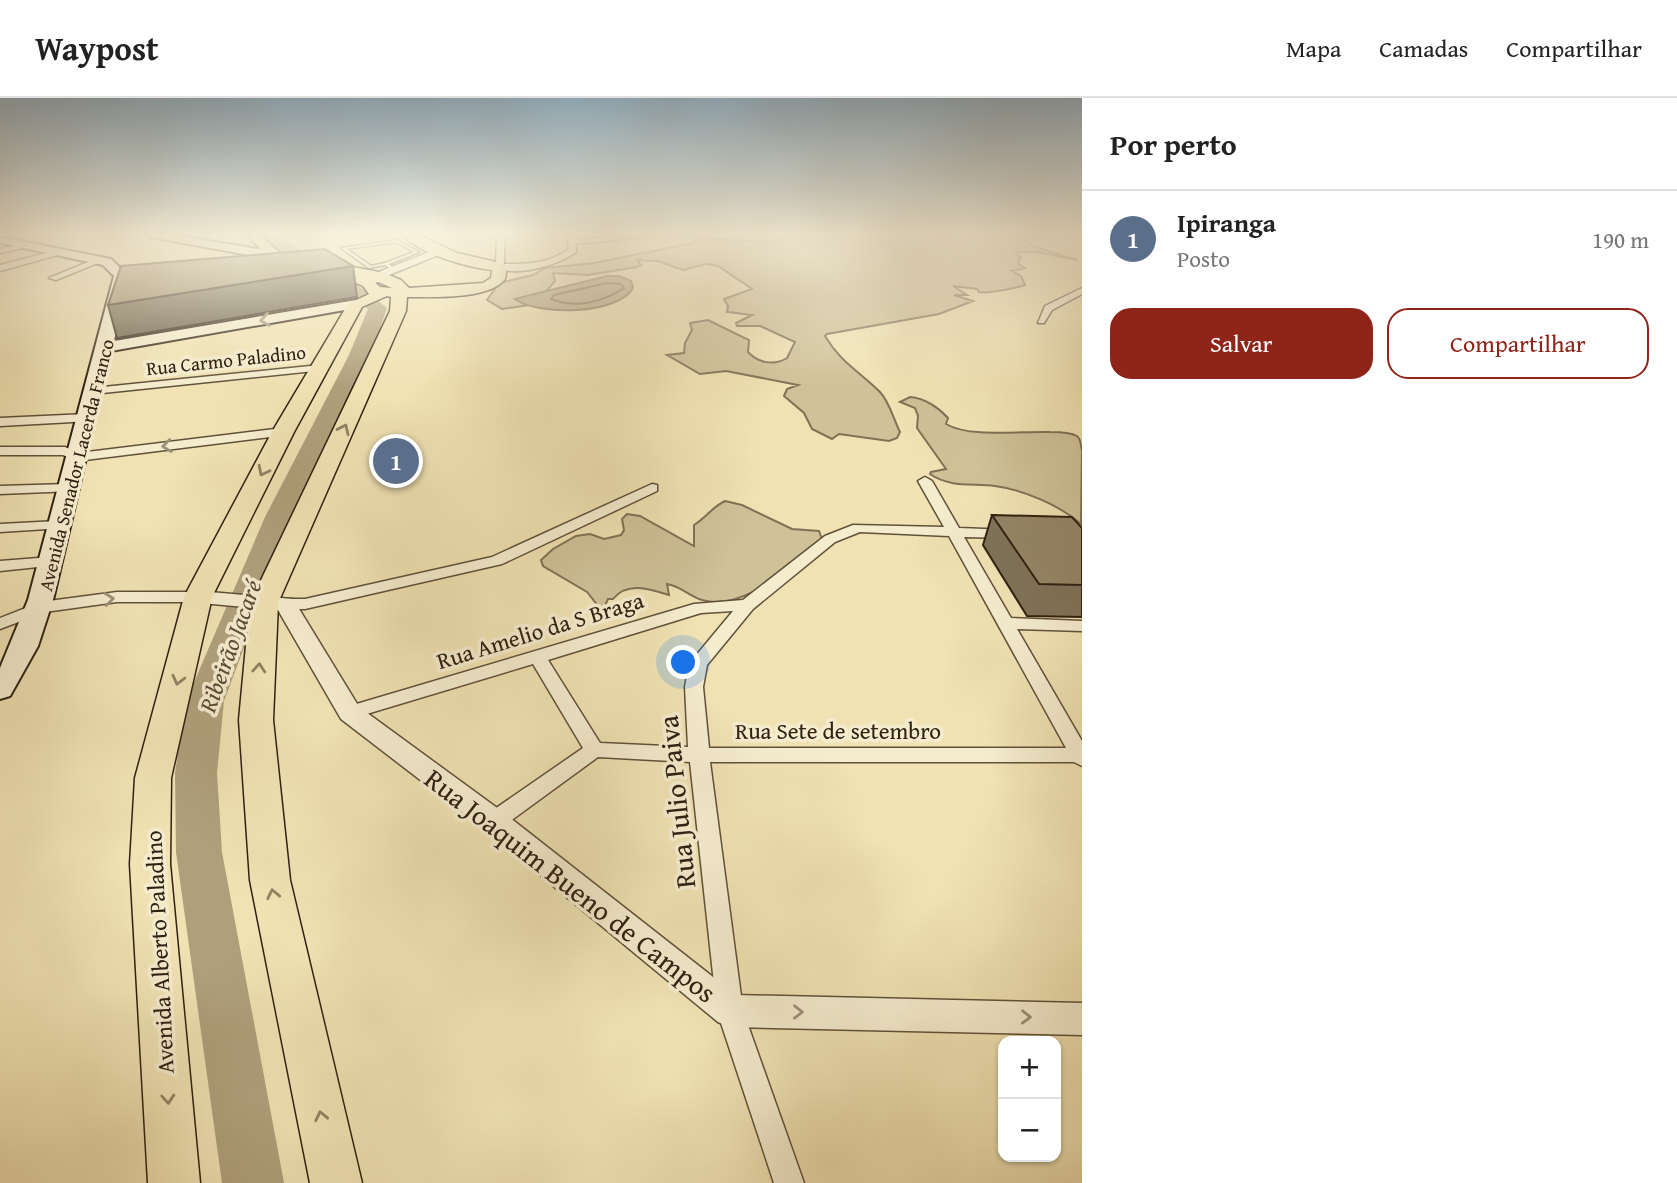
<!DOCTYPE html>
<html lang="pt">
<meta charset="utf-8">
<style>
:root{--surface:#fff;--page:#f2f2f2;--text:#222;--muted:#767676;--line:#e0e0e0;--accent:#8f2418}
body{margin:0;font-family:"Gentium Book Plus",serif;background:var(--page);color:var(--text)}
.controls{position:absolute;right:21px;bottom:21px;display:grid;overflow:hidden;border-radius:14px;box-shadow:0 2px 5px #0004}
.controls button{width:63px;height:63px;display:grid;place-items:center;padding:0;border:0;border-bottom:2px solid var(--line);background:var(--surface);color:var(--text);font:35px sans-serif}
.you{position:absolute;left:684px;top:565px;width:24px;height:24px;margin:-18px;border:5px solid #fff;border-radius:50%;background:#1a73e8;box-shadow:0 0 0 10px #1a73e833}
.badge{display:grid;place-items:center;width:46px;height:46px;border-radius:50%;background:var(--accent);color:#fff;font-size:23px;font-weight:700}
.pin{position:absolute;translate:-50% -50%;border:4px solid #fff;box-shadow:0 2px 7px #0006}
.list{margin:0;padding:0;list-style:none}
h2{display:flex;justify-content:space-between;align-items:center;height:91px;margin:0;padding:0 28px;font-size:30px}
h2 small{font-size:23px;font-weight:400;color:var(--muted)}
.list li{display:grid;grid-template-columns:46px 1fr auto;gap:21px;align-items:center;box-sizing:border-box;height:98px;padding:0 28px;border-top:2px solid var(--line)}
.list b{display:block;font-size:26px;white-space:nowrap}
.list p{margin:0;font-size:23px;white-space:nowrap;color:var(--muted)}
.list em{font-size:23px;font-style:normal;color:var(--muted)}
.actions{display:flex;gap:14px;padding:21px 28px}
.actions a{flex:1;padding:16px 0;border:2px solid var(--accent);border-radius:21px;text-align:center;font-size:24px;color:var(--accent)}
.actions .main{background:var(--accent);color:#fff}
.map{position:relative;flex:none;width:1082px;height:1085px;overflow:hidden}
header{display:flex;align-items:center;gap:42px;box-sizing:border-box;height:98px;padding:0 35px;background:var(--surface);border-bottom:2px solid var(--line)}
header strong{font-size:33px}
nav{display:flex;gap:38px;margin-inline-start:auto;font-size:24px}
main{display:flex}
aside{flex:1;background:var(--surface)}
.map>svg:first-child{display:block}
.green{fill:#cfc198;stroke:#807155;stroke-width:2}
.water{fill:#afa07c;stroke:#7c6d52;stroke-width:2}
.lines{fill:none;stroke-linecap:round;stroke-linejoin:round}
.shore{stroke:#706047;stroke-width:2}
.river{fill:#afa07c;fill-rule:evenodd}
.service-casing{stroke:#60513a;stroke-width:3}
.minor-casing{stroke:#60513a;stroke-width:3}
.tertiary-casing{stroke:#60513a;stroke-width:3}
.secondary-casing{stroke:#302112;stroke-width:4}
.primary-casing{stroke:#302112;stroke-width:3}
.service{fill:#f5ecce;fill-rule:evenodd}
.minor{fill:#f5ecce;fill-rule:evenodd}
.tertiary{fill:#f5ecce;fill-rule:evenodd}
.secondary{fill:#f5ecce;fill-rule:evenodd}
.primary{fill:#f0e2b3;fill-rule:evenodd}
.wall{fill:#7f7258;stroke:#302112;stroke-width:2}
.shaded-wall{fill:#685d47;stroke:#302112;stroke-width:2}
.building{fill:#948566;stroke:#302112;stroke-width:2}
.oneway{stroke:#9c9179}
.oneway2{stroke:#908262}
.labels{text-anchor:middle;dominant-baseline:central;stroke-width:7;stroke-linejoin:round;paint-order:stroke}
.far-street-label{font-size:19px;fill:#302112;stroke:#f5ecce}
.street-label{font-size:23px;fill:#302112;stroke:#f5ecce}
.water-label{font-size:24px;font-style:italic;fill:#5c4d37;stroke:#f5ecce}
.near-street-label{font-size:28px;fill:#302112;stroke:#f5ecce}
</style>
<header>
<strong>Waypost</strong>
<nav><a>Mapa</a><a>Camadas</a><a>Compartilhar</a></nav>
</header>
<main>
<div class="map">
<svg width="1082" height="1085" viewBox="0 0 1082 1085">
<rect width="100%" height="100%" fill="#f0e2b3"/>
<filter id="stains"><feTurbulence type="fractalNoise" baseFrequency=".00286" numOctaves="4"/><feColorMatrix values="0 0 0 0 .2 0 0 0 0 .09 0 0 0 0 .02 0 0 0 .5 -.17"/></filter>
<radialGradient id="worn" r=".72"><stop offset=".6" stop-color="#630" stop-opacity="0"/><stop offset="1" stop-color="#630" stop-opacity=".3"/></radialGradient>
<path class="green" d="M 789,136 L 1039,136 L 1035,136 L 1039,139 L 1025,142 L 1035,149 L 1077,162 L 1037,154 L 1018,154 L 1016,157 L 1021,159 L 1018,166 L 1025,170 L 1012,173 L 1021,178 L 1025,187 C 1016,190 987,196 979,194 L 977,191 L 953,188 L 967,197 L 954,197 L 973,203 L 939,216 L 827,236 L 825,238 C 841,265 859,273 880,294 C 889,303 894,322 900,334 L 897,340 L 889,343 L 839,336 L 832,341 L 812,331 L 804,315 L 784,298 L 787,291 L 798,287 L 726,273 L 700,276 L 667,257 L 684,255 L 685,245 L 692,232 L 690,225 L 708,222 L 749,242 L 748,254 C 758,265 774,268 787,260 L 795,244 L 760,228 L 737,228 L 736,225 L 752,217 L 727,214 L 728,208 L 724,201 L 752,191 L 718,168 L 706,166 L 683,172 L 658,163 L 637,162 L 641,167 L 637,169 L 588,177 L 553,175 L 555,183 L 536,206 L 502,211 L 487,202 L 499,185 L 533,177 L 545,170 L 594,165 L 693,145 L 699,140 L 772,144 Z
M 910,299 C 925,300 939,310 948,320 L 946,326 C 969,340 1022,333 1050,334 C 1058,334 1070,334 1077,338 C 1082,342 1080,348 1082,352 L 1081,426 C 1059,407 1024,392 995,388 C 973,385 950,390 930,376 L 931,374 L 946,371 L 917,330 L 918,318 L 915,310 L 900,304 Z
M 725,403 L 742,407 L 792,431 L 819,433 L 822,441 C 794,466 745,514 702,502 C 690,499 681,488 667,486 L 669,497 C 650,491 627,483 613,501 L 608,501 L 604,510 L 599,509 L 587,494 L 543,468 L 541,462 L 553,451 L 576,438 L 590,436 L 604,441 L 621,437 L 624,432 L 622,421 L 627,416 L 640,418 L 694,448 L 694,427 C 706,420 712,409 725,403 Z"/>
<path class="water" d="M 607,178 L 619,178 L 631,183 L 633,190 C 618,217 538,218 515,201 Z"/>
<g class="lines">
<path class="shore" d="M 607,185 L 621,186 L 624,190 C 603,204 575,211 551,201 L 554,197 Z"/>
<path class="river" d="M 258,136 L 274,136 L 354,184 L 387,210 L 371,257 L 293,419 L 224,603 L 217,675 L 222,754 L 284,1085 L 222,1085 L 176,754 L 175,675 L 186,603 L 265,419 L 349,257 L 368,211 L 342,192 L 280,155 Z"/>
<defs>
<path id="service" d="M 397,142 L 419,154 L 389,166 L 395,171 L 394,173 L 385,167 L 369,170 L 341,150 ZM 396,144 L 414,154 L 385,165 L 371,168 L 347,151 Z"/>
<path id="minor" d="M 497,136 L 505,136 L 504,166 C 528,166 549,166 569,151 L 567,136 L 575,136 L 576,141 L 670,136 L 576,146 L 576,154 C 559,167 515,180 496,169 Z
M 25,145 L 28,149 L 0,155 L 0,151 Z
M 58,152 L 61,156 L 0,173 L 0,167 Z
M 98,160 L 105,162 L 56,182 L 49,180 Z
M 1082,190 L 1082,196 L 1052,212 L 1044,225 L 1038,225 L 1045,208 Z
M 320,267 L 324,268 L 324,272 L 93,296 L 87,293 L 93,290 Z
M 87,316 L 93,320 L 91,323 L 0,328 L 0,320 Z
M 283,330 L 289,334 L 287,337 L 77,363 L 63,357 L 0,357 L 0,349 L 65,349 L 79,355 Z
M 925,379 L 932,383 L 959,430 L 1009,432 L 1016,436 L 1009,440 L 964,439 L 1011,520 L 1082,523 L 1082,533 L 1017,531 L 1082,643 L 1082,668 L 1074,664 L 710,664 L 743,913 L 804,1085 L 774,1085 L 717,913 L 690,664 L 598,659 L 502,729 L 494,731 L 486,729 L 483,723 L 486,717 L 583,650 L 533,566 L 350,621 L 343,620 L 340,615 L 343,610 L 694,506 L 743,502 L 825,438 L 853,427 L 944,429 L 918,383 ZM 860,434 L 949,438 L 1066,650 L 709,650 L 703,589 L 707,567 L 753,511 L 835,444 ZM 733,513 L 689,566 L 685,589 L 688,649 L 600,645 L 548,562 L 701,515 Z
M 68,386 L 73,387 L 73,393 L 0,396 L 0,388 Z
M 652,386 L 657,387 L 657,393 L 502,466 L 305,511 L 285,511 L 277,506 L 285,501 L 305,501 L 492,459 Z
M 58,423 L 63,424 L 65,427 L 63,430 L 0,434 L 0,426 Z
M 51,459 L 57,461 L 59,464 L 57,467 L 0,473 L 0,463 Z
M 117,494 L 198,494 L 206,499 L 198,504 L 117,504 L 45,514 L 0,531 L 0,520 L 41,504 Z"/>
<path id="tertiary" d="M 437,151 L 442,154 L 441,156 L 389,177 L 372,187 L 362,185 L 381,173 Z
M 198,493 L 293,501 L 359,609 L 504,715 L 736,897 L 1082,905 L 1082,937 L 730,929 L 718,924 L 484,731 L 341,621 L 278,512 L 190,504 L 187,499 L 190,494 Z"/>
<path id="secondary" d="M 145,136 L 168,136 L 276,154 L 282,158 L 276,162 L 151,139 Z
M 0,139 L 111,161 L 127,177 L 114,243 L 356,202 L 363,206 L 356,210 L 111,253 L 53,502 L 38,548 L 10,598 L 0,601 L 0,570 L 28,502 L 114,178 L 103,167 L 0,145 Z"/>
<path id="primary" d="M 245,136 L 258,136 L 280,155 L 384,175 L 401,182 L 409,190 L 483,185 L 491,180 L 492,172 C 466,169 418,156 402,136 L 417,136 L 457,155 L 505,166 L 507,169 L 505,181 C 489,202 432,199 407,199 L 406,213 L 278,505 L 273,622 L 290,782 L 362,1085 L 310,1085 L 250,782 L 239,622 L 250,505 L 390,213 L 391,199 L 387,198 L 362,209 L 294,334 L 212,499 L 171,680 L 170,766 L 200,1085 L 148,1085 L 130,766 L 135,680 L 184,499 L 272,334 L 348,206 L 369,196 L 363,188 L 347,181 L 346,176 L 271,161 ZM 371,181 L 392,190 L 380,189 Z"/>
</defs>
<use href="#service" class="service-casing"/>
<use href="#minor" class="minor-casing"/>
<use href="#tertiary" class="tertiary-casing"/>
<use href="#secondary" class="secondary-casing"/>
<use href="#primary" class="primary-casing"/>
<use href="#service" class="service"/>
<use href="#minor" class="minor"/>
<use href="#tertiary" class="tertiary"/>
<use href="#secondary" class="secondary"/>
<use href="#primary" class="primary"/>
</g>
<path class="wall" d="M 992,417 L 1082,430 L 1082,519 L 1027,518 L 983,447 Z"/>
<path class="shaded-wall" d="M 353,168 L 357,199 L 117,240 L 108,207 Z"/>
<path class="building" d="M 325,151 L 353,168 L 108,207 L 121,168 Z
M 992,417 L 1072,419 L 1082,430 L 1082,487 L 1039,486 Z"/>
<defs><path id="oneway-chevron" d="M-2-3.5L2.5 0L-2 3.5" fill="none" stroke-width="1.6" stroke-linecap="round" stroke-linejoin="round" transform="scale(1.75)"/></defs>
<g class="oneway">
<use href="#oneway-chevron" transform="translate(265 222) rotate(170)"/>
<use href="#oneway-chevron" transform="translate(167 348) rotate(173)"/>
<use href="#oneway-chevron" transform="translate(109 501) rotate(-6)"/>
<use href="#oneway-chevron" transform="translate(798 914) rotate(1)"/>
<use href="#oneway-chevron" transform="translate(1026 919) rotate(1)"/>
</g>
<g class="oneway2">
<use href="#oneway-chevron" transform="translate(344 331) rotate(-65)"/>
<use href="#oneway-chevron" transform="translate(263 373) rotate(117)"/>
<use href="#oneway-chevron" transform="translate(259 570) rotate(-86)"/>
<use href="#oneway-chevron" transform="translate(178 582) rotate(104)"/>
<use href="#oneway-chevron" transform="translate(273 796) rotate(-102)"/>
<use href="#oneway-chevron" transform="translate(168 1001) rotate(86)"/>
<use href="#oneway-chevron" transform="translate(321 1018) rotate(-102)"/>
</g>
<linearGradient id="sky" x2="0" y2="1"><stop stop-color="#91acbd"/><stop offset="0.47" stop-color="#f8f2dd"/><stop offset="1" stop-color="#f8f2dd" stop-opacity="0"/></linearGradient>
<rect width="1082" height="288" fill="url(#sky)"/>
<g class="labels">
<g class="far-street-label">
<text transform="translate(226 262) rotate(-6)">Rua Carmo Paladino</text>
<text transform="translate(76 367) rotate(-76)">Avenida Senador Lacerda Franco</text>
</g>
<g class="street-label">
<text transform="translate(540 532) rotate(-17)">Rua Amelio da S Braga</text>
<text x="838" y="632">Rua Sete de setembro</text>
<text transform="translate(159 854) rotate(-93)">Avenida Alberto Paladino</text>
</g>
<g class="water-label">
<text transform="translate(230 548) rotate(-70)">Ribeirão Jacaré</text>
</g>
<g class="near-street-label">
<text transform="translate(676 704) rotate(-96)">Rua Julio Paiva</text>
<text transform="translate(571 787) rotate(38)">Rua Joaquim Bueno de Campos</text>
</g>
</g>
<rect width="100%" height="100%" filter="url(#stains)"/>
<rect width="100%" height="100%" fill="url(#worn)"/>
</svg>
<div class="controls">
<button>+</button>
<button>−</button>
</div>
<div class="you"></div>
<div class="pin badge" style="left:396px;top:363px;background:#5c6f8a">1</div>
</div>
<aside>
<h2>Por perto<small></small></h2>
<ul class="list">
<li><span class="badge" style="background:#5c6f8a">1</span><div><b>Ipiranga</b><p>Posto</p></div><em>190 m</em></li>
</ul>
<div class="actions"><a class="main">Salvar</a><a>Compartilhar</a></div>
</aside>
</main>
